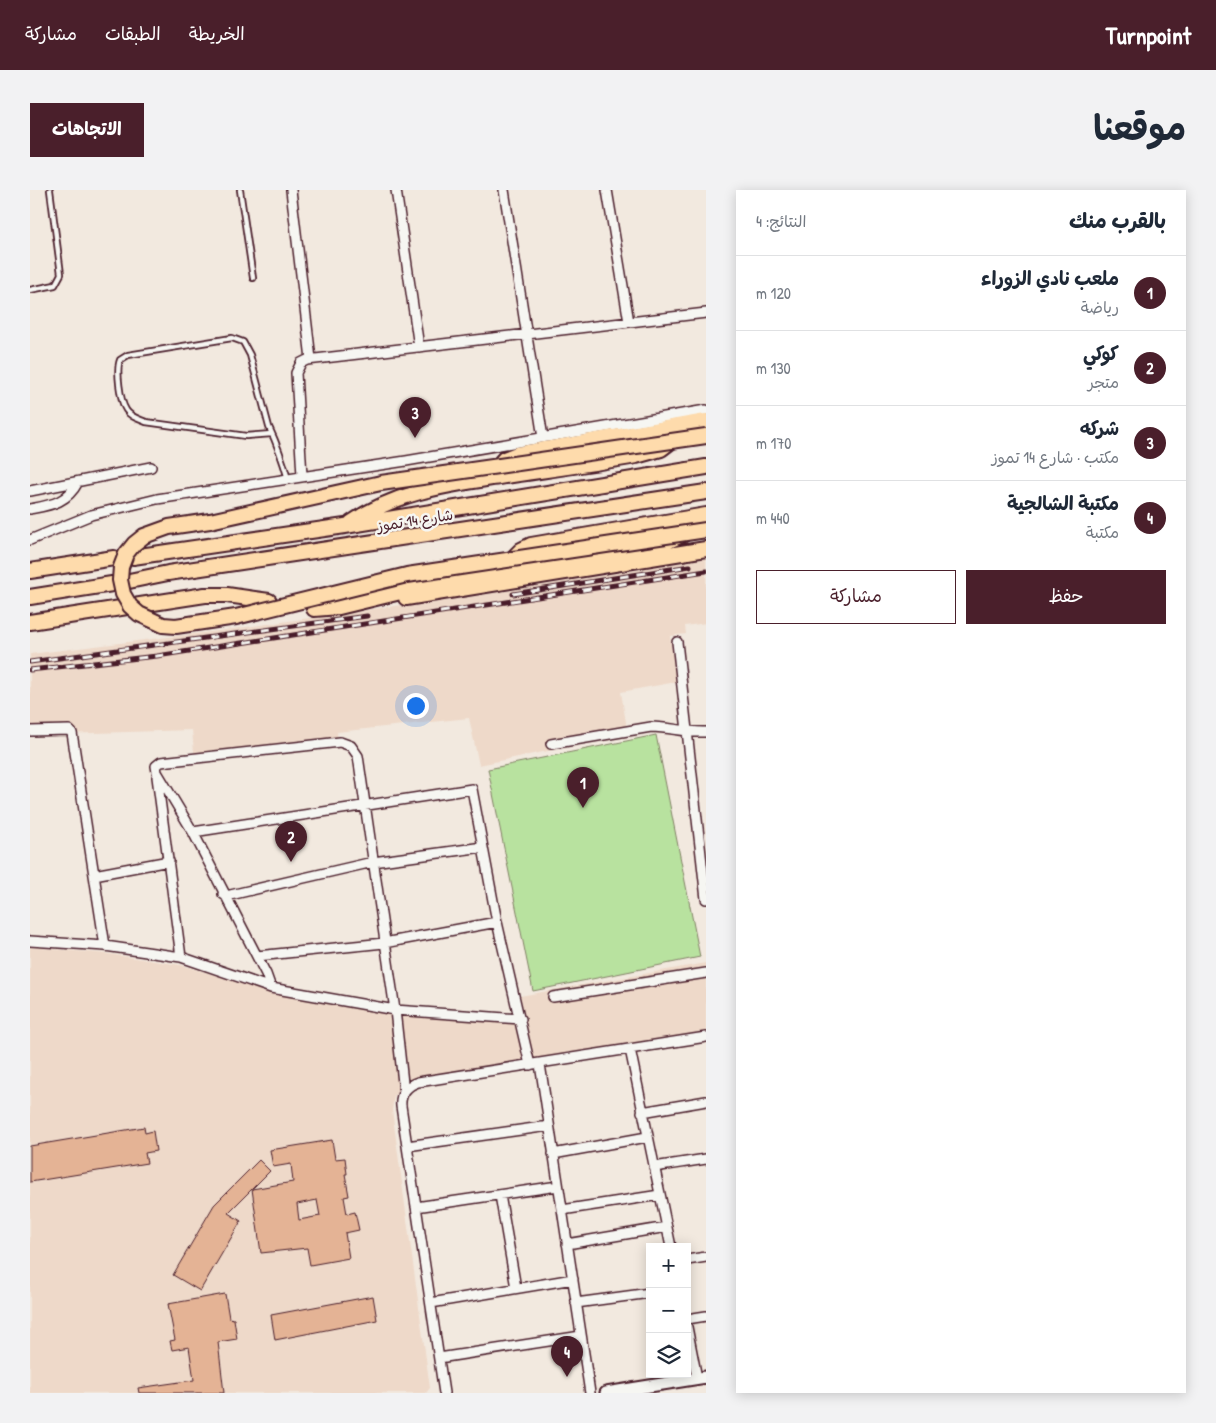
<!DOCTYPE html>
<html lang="ar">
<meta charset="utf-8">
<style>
:root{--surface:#fff;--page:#f2f2f3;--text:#1f2937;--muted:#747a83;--line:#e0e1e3;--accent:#4a1f2b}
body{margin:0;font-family:"Patrick Hand","Playpen Sans Arabic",sans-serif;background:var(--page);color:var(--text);direction:rtl}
.controls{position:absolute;right:15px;bottom:15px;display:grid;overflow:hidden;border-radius:0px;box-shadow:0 2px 12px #0003}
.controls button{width:45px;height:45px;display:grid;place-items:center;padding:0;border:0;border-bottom:1px solid var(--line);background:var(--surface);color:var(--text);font:25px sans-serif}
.you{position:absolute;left:385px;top:515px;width:18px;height:18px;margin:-12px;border:4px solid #fff;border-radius:50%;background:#1a73e8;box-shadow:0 0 0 8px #1a73e833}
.badge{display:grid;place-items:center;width:32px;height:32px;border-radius:50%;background:var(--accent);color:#fff;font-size:16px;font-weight:700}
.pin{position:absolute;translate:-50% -41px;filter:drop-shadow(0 1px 2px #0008)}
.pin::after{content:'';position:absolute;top:26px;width:18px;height:15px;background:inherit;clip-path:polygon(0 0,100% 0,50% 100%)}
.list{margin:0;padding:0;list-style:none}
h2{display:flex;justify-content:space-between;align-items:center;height:65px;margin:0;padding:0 20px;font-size:21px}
h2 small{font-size:16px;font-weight:400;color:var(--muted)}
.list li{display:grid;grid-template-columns:32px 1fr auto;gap:15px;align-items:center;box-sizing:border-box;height:75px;padding:0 20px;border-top:1px solid var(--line)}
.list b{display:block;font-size:19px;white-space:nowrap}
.list p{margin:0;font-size:16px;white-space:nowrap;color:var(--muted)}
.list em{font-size:16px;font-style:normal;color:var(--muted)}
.actions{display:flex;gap:10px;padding:15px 20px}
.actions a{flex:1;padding:11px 0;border:1px solid var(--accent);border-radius:0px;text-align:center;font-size:18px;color:var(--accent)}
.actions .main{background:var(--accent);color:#fff}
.icon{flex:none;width:28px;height:28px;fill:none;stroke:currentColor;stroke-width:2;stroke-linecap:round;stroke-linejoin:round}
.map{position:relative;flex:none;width:676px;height:1203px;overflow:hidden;direction:ltr;border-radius:0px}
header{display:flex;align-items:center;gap:30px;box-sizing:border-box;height:70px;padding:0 25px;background:var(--accent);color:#fff}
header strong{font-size:24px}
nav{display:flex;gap:28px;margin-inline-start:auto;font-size:18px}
.intro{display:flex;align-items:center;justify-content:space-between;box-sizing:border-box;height:120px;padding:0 30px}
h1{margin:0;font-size:35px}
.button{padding:12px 22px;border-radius:0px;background:var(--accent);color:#fff;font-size:18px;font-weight:700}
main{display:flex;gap:30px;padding:0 30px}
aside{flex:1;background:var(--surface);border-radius:0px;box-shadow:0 2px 12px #0003}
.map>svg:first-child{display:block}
.built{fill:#eed9c9}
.green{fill:#b8e29f;stroke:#818065}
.building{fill:#e4b395;stroke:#4a1f2b;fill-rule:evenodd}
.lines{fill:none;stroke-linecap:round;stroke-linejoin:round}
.service-casing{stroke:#4a1f2b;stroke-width:8}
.minor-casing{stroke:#4a1f2b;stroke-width:12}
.tertiary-casing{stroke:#4a1f2b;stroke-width:15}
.primary-casing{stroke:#4a1f2b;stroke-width:18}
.service{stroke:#f6f6f2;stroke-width:4.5}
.minor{stroke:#f6f6f2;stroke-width:9}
.tertiary{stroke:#f6f6f2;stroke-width:11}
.primary{stroke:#fedbac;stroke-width:14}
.rail-casing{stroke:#4a1f2b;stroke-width:5}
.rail{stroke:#f6f6f2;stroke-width:3;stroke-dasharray:9;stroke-linecap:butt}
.primary-bridge-casing{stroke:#4a1f2b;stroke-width:18;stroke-linecap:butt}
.primary-bridge{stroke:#fedbac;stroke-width:14}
.labels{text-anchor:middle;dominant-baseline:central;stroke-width:5;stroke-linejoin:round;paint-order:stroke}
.street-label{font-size:15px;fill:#4a1f2b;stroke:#f6f6f2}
</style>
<header>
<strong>Turnpoint</strong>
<nav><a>الخريطة</a><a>الطبقات</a><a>مشاركة</a></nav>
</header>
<div class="intro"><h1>موقعنا</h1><a class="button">الاتجاهات</a></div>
<main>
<aside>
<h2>بالقرب منك<small>النتائج: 4</small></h2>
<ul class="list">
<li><span class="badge">1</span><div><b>ملعب نادي الزوراء</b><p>رياضة</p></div><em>120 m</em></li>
<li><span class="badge">2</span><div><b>كوكي</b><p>متجر</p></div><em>130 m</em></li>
<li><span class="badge">3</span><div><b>شركه</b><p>مكتب · شارع 14 تموز</p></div><em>170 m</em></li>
<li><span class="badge">4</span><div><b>مكتبة الشالجية</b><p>مكتبة</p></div><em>440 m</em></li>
</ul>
<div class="actions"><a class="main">حفظ</a><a>مشاركة</a></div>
</aside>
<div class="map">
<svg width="676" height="1203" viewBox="0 0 676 1203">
<rect width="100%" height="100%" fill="#f2e9df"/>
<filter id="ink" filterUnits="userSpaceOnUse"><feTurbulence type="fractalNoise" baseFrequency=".02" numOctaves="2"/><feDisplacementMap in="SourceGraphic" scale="10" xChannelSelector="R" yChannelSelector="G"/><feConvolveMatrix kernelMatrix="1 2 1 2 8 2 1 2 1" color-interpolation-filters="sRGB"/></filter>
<g filter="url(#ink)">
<path class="built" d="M 676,366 L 676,433 L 655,436 L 656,444 L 640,446 L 646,492 L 591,502 L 598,545 L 449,575 L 439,528 L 307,542 L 309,556 L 164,562 L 162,540 L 0,545 L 0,464 L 188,441 L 435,406 Z
M 0,757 L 79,764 L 151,775 L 243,802 L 383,826 L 496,833 L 490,806 L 676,773 L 676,842 L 379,891 L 364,906 L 362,920 L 400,1198 L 396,1203 L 0,1203 Z"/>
<path class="green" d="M 626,545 L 670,767 L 503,801 L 458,579 Z"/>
<path class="building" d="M 114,937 L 115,943 L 123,941 L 126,961 L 115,963 L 117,973 L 0,992 L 0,956 Z
M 302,950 L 305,969 L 315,968 L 317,984 L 315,984 L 319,1006 L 314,1007 L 317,1024 L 325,1022 L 329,1040 L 315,1043 L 319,1068 L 280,1075 L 277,1058 L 231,1063 L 222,999 L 263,992 L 261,974 L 243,977 L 240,960 ZM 287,1010 L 290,1026 L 269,1030 L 267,1014 Z
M 229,970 L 240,981 L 198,1023 L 211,1031 L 170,1101 L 143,1085 L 184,1015 Z
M 195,1104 L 199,1128 L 204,1129 L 207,1149 L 188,1152 L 194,1203 L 109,1203 L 108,1198 L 164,1190 L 159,1157 L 142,1160 L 140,1151 L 145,1150 L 138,1114 Z
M 343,1106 L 347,1130 L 245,1150 L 241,1125 Z"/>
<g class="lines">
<defs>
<path id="service" d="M 210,0 L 223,88
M 0,100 L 25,95 L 31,84 L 20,0
M 242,244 L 216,246 L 116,232 C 109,229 100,227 96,220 C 90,211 86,180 90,170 L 98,165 L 202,148 L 213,152 L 220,165 L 239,237 C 247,254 253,271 258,289"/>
<path id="minor" d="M 261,0 L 281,169
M 366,0 L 389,157
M 474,0 L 513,248
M 577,0 L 599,132
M 272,286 L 266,183 L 271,173 L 277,170 L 676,123
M 0,301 L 121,277
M 0,319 C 21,315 37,313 48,292
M 0,350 L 61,325 L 127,309 L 376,271 L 676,220
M 647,452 L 676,709
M 0,541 L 39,540 L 42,543 L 75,756
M 521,554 L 621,537 C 640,537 657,543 676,542
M 127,587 L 151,767
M 163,642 L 442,599 L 467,732 L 500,875
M 64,685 L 139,671
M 193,704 L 196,706 L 343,672 L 453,657
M 0,751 L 75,756 L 151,767 L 241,798 L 365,820 L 491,829
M 227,766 L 354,753 L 467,732
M 241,798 L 236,784 L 163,642 L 127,582 L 126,576 L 131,572 L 310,552 L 321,556 L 328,566 L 365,820 L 374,902
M 523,807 L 676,783
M 600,859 L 641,1057
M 510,874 L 560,1203
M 612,922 L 676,911
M 377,956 L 519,936
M 523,964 L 617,947
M 624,977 L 676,969
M 470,1005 L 486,1098
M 386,1017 L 528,996
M 532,1020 L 630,1005
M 537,1054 L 637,1037
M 657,1070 L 676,1067
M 401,1113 L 543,1089
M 546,1113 L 620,1103
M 657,1129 L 676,1126
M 657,1137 L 667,1188
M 409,1168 L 551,1146
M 414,1203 L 371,916 C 370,904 376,896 388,892 L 676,847"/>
<path id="tertiary" d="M 576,1203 L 676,1187"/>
<path id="primary" d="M 467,277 L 474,269 L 487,264 L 676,231
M 321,333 C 365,302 417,295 469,287 C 515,280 561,274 606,266 L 631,259 L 643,250
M 103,367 L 315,336 L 676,277
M 483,368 L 491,360 L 501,355 L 676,325
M 0,381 L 84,368
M 99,391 L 138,383 L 676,302
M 0,407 L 82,394
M 376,408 L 676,359
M 284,419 L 309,417 L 428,388 L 628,356 L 654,344
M 0,432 L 175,405 L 197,405 L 239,411"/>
</defs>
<use href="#service" class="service-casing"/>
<use href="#minor" class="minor-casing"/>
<use href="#tertiary" class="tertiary-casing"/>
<use href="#primary" class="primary-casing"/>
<use href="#service" class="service"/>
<use href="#minor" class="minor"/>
<use href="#tertiary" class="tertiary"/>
<use href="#primary" class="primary"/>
<defs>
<path id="rail" d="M 483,404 L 660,376
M 0,472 L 337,426
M 0,480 L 127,466 L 676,381"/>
</defs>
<use href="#rail" class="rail-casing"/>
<use href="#rail" class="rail"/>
<defs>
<path id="primary-bridge" d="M 676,246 L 351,293 L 180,331 L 139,337 L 114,346 L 104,354 L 96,364 L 91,377 L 90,390 L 93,404 L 100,416 L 109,424 L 133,435 L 146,436 L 206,427 L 377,385 L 676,340"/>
</defs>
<use href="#primary-bridge" class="primary-bridge-casing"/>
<use href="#primary-bridge" class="primary-bridge"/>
</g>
</g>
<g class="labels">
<g class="street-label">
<text transform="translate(385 330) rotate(-9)">شارع 14 تموز</text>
</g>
</g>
</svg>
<div class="controls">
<button>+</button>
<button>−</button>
<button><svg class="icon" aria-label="layers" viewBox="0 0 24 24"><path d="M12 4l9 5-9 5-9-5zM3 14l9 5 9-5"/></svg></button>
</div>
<div class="you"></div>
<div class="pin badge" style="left:553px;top:618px">1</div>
<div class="pin badge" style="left:261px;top:672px">2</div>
<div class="pin badge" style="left:385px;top:248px">3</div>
<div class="pin badge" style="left:537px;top:1187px">4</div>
</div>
</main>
